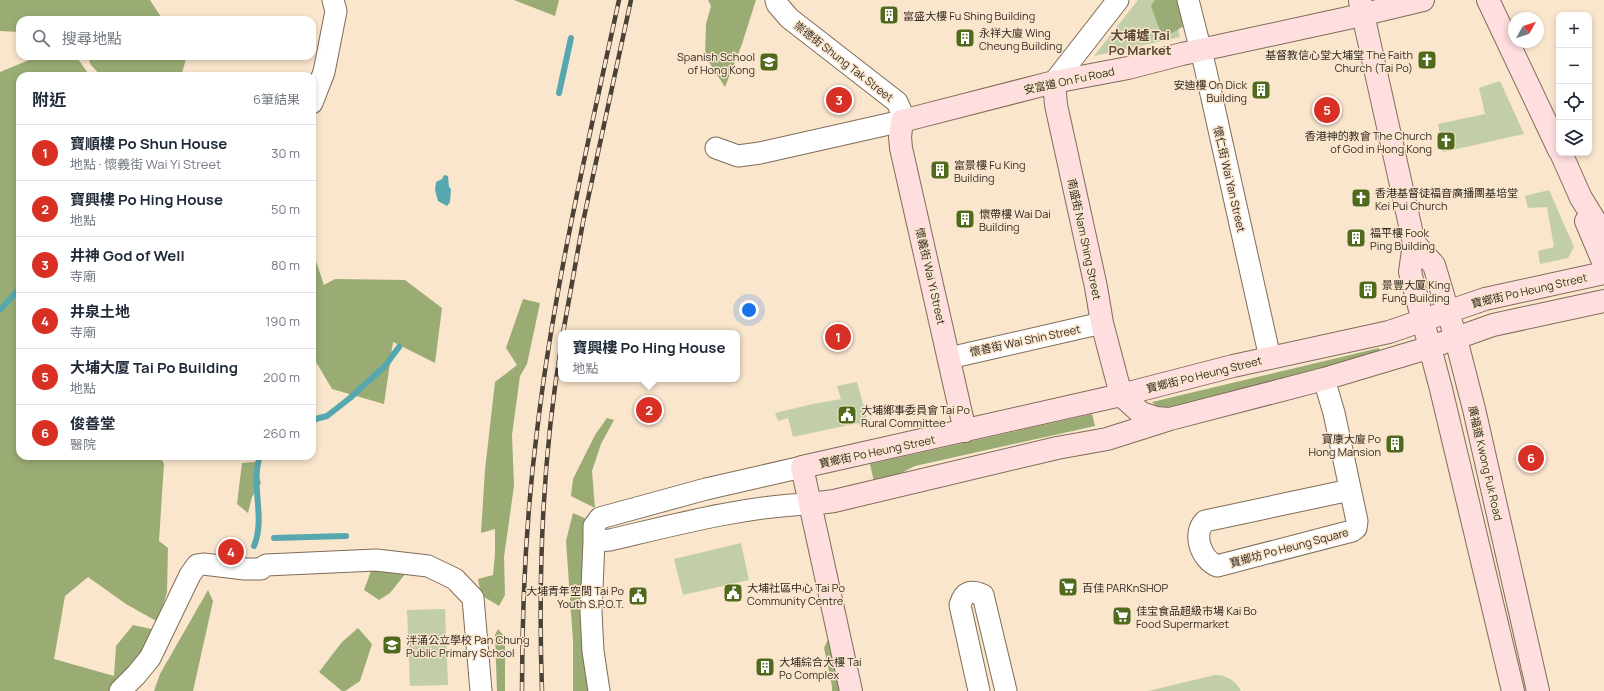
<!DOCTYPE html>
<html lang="zh-TW">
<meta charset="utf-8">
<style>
:root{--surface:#fff;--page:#f6f6f7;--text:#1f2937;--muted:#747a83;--line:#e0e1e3;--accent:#d93025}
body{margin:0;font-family:Manrope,"Noto Sans TC",sans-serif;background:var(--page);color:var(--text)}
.controls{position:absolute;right:12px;top:12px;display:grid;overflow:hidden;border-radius:8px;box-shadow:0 2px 6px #0003}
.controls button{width:36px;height:36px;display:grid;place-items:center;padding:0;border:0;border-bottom:1px solid var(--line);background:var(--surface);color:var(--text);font:20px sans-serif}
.compass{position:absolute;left:1508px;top:12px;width:36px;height:36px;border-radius:50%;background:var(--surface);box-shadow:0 2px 6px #0003;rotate:51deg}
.you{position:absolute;left:749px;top:310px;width:14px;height:14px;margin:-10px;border:3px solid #fff;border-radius:50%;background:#1a73e8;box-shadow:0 0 0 6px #1a73e833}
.badge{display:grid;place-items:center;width:26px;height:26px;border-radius:50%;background:var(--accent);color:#fff;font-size:13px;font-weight:700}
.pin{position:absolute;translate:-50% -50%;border:2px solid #fff;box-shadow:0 1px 4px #0006}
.popup{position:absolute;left:558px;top:330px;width:182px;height:52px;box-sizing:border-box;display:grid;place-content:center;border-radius:8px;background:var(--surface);filter:drop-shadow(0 1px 3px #0005);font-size:13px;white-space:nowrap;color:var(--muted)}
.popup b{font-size:15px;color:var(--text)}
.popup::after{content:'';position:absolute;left:50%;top:100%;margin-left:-8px;border:8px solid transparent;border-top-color:var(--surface)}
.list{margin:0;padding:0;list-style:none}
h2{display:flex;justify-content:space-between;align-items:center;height:52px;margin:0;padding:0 16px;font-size:17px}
h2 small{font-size:13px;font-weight:400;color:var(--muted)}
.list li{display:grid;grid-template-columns:26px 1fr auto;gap:12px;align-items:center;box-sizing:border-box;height:56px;padding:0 16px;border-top:1px solid var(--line)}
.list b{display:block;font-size:15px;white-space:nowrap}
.list p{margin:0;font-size:13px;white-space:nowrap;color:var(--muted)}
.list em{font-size:13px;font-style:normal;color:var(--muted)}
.icon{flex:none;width:22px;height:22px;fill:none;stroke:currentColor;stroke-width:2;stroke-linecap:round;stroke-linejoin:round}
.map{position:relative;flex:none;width:1604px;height:691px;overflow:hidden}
.search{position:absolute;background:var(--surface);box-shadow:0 2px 6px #0003;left:16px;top:16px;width:300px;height:44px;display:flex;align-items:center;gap:10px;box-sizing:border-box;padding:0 14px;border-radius:12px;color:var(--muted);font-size:15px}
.panel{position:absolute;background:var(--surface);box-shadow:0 2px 6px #0003;left:16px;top:72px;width:300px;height:388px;border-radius:12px}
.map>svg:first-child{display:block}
.green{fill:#c2cea9}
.forest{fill:#9aac74}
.water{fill:#56a8ae}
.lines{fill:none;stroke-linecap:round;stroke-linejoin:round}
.stream{stroke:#56a8ae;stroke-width:6}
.street-casing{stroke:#7f6d58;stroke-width:23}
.secondary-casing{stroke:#7f6d58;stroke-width:24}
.street{stroke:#fff;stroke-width:21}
.secondary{stroke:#fededf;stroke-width:22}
.rail-casing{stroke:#4a4137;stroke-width:4.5}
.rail{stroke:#fae5cd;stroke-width:3;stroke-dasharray:9;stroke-linecap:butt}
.labels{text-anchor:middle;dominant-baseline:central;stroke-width:3;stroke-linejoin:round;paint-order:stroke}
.poi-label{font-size:11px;fill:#332c23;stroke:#fae5cd;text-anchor:start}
.street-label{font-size:11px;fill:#332c23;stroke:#fae5cd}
.quarter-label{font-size:13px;font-weight:bold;fill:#5b4a36;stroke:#fae5cd}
</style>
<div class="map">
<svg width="1604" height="691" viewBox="0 0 1604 691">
<rect width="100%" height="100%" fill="#fae5cd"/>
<path class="green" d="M 1138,0 L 1172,0 L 1180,37 L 1094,56 Z
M 1500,81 L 1524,134 L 1443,152 L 1438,124 L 1485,114 L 1479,88 Z
M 1549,190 L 1574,247 L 1568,258 L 1540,264 L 1538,251 L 1554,247 L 1547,207 L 1528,208 L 1525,196 Z
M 857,382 L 868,422 L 859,425 L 858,423 L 793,437 L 788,418 L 778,421 L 775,413 L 813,404 L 841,399 L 837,386 Z
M 741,543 L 749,580 L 683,595 L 674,559 Z
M 445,609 L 448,685 L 410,686 L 407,610 Z
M 1215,675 C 1227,675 1236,681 1241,691 L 1148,691 Z"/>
<path class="forest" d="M 0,0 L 150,0 L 163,20 L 20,20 L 20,32 L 0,31 Z
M 514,0 L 559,0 L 555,16 Z
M 708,0 L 756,0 L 742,44 L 725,87 L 705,56 L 706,24 L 711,6 Z
M 1155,0 L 1194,0 L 1189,23 L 1172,33 L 1160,31 L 1151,6 Z
M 66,56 L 76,56 L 90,76 L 20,76 L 20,456 L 160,456 L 164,464 L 159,541 L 168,548 L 167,592 L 158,622 L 126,604 L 88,577 L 65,596 L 54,659 L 114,676 L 116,646 L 133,625 L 165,632 L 133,691 L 0,691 L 0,72 L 34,58 Z
M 87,56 L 187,56 L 181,76 L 101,76 L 91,65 Z
M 312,249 L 324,285 L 335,279 L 405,280 L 442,308 L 435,363 L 393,342 L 384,404 L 332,389 L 312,355 Z
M 523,299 L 540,303 L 527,364 L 520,376 L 512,435 L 514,486 L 504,557 L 505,595 L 499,606 L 481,595 L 478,579 L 493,575 L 495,553 L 495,529 L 481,533 L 485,470 L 495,382 L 517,365 L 506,348 Z
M 1379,348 L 1380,354 L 1170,409 C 1163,409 1157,408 1152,402 Z
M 1092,414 L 1095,426 L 915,466 L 875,486 L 870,464 Z
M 607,418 L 614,420 L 601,444 L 592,471 L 595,508 L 571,496 L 573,479 L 595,435 Z
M 255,462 L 261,483 L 252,497 L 248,513 L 237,504 L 242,463 Z
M 573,513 L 591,521 L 595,691 L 573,691 L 573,641 L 566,541 Z
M 386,560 L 406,573 L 390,593 L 379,600 L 364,590 L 371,571 Z
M 208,590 L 213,601 L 193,691 L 154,691 L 160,674 Z
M 358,628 L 372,644 L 360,681 L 345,691 L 342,691 L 319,672 L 342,642 Z
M 498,629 L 505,637 L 505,691 L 497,691 L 495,635 Z
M 833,629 L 856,691 L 832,691 L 832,686 L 824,648 Z"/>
<path class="water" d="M 444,175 L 448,176 L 449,187 L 451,189 L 450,202 L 447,206 L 438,201 L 435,190 L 436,182 L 442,179 Z"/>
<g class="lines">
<path class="stream" d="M 559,93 L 571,38
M 0,310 L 20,288
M 312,420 L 327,416 L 350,398 L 385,366 L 399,347
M 274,538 L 346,536
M 254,546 C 266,518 250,485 260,456"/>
<defs>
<path id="street" d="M 1188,0 L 1205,67 L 1270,358
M 1054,82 L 1118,0
M 312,103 L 324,72 L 336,11 L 333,0
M 716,148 L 738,156 L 760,153 L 902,121 L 901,111 L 897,102 L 789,18 L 777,4 L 776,0
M 949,358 L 1102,323
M 1324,379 L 1334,413 L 1357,521 L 1356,528 L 1352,531 L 1217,566 C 1201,559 1192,534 1205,521 L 1350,490
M 802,467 L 706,489 L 600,518 L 594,526 L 594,541 L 610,540 C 674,525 745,506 811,504
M 594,541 L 591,612 L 593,651 L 599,691
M 120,691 L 136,675 L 150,658 L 190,575 L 197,565 L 203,564 L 245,569 L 261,569 L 266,565 L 376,560 L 428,566 L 455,579 L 473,598 L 481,691
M 979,691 L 960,605 C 964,591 971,590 983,595 L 1006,691"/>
<path id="secondary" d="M 1488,0 L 1559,150
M 1360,1 L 1414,243 L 1410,272 L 1441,389 L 1513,691
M 1054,82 L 1056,105 L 1096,287 L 1102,323 L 1121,395 L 1141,413 L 1156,418 L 1169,419
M 1561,153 L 1581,198 L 1604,235
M 1586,221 L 1604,264
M 1414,243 L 1434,265 L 1456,339 L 1474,409 L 1538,691
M 965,431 L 901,148 L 900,137 L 902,121 L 1054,82 L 1128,68 L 1182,54 L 1348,18 L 1423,0
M 811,504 L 834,501 L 1057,448 L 1107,439 L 1170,419 L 1324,379 L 1431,347 L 1493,325 L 1604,301
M 851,691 L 802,467 L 1121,395 L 1233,366 L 1389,332 L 1485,299 L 1604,273"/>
</defs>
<use href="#street" class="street-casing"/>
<use href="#secondary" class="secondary-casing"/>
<use href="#street" class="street"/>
<use href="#secondary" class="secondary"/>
<defs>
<path id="rail" d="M 563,333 L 583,222 L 631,0
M 522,691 C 522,604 526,517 537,431 C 554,286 588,143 619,0
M 542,691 C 538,576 542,461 561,347"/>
</defs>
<use href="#rail" class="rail-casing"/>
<use href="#rail" class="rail"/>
</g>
<defs>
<symbol id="building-square" viewBox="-11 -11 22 22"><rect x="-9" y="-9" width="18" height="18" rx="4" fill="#506a1d" stroke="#fae5cd"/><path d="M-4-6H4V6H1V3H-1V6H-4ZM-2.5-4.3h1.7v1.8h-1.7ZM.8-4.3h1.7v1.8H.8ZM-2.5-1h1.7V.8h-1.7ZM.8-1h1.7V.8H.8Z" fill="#fff"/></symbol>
<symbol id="church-square" viewBox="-11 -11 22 22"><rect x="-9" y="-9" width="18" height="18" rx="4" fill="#506a1d" stroke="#fae5cd"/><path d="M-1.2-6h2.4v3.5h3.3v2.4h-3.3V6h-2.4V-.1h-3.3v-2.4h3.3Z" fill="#fff"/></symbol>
<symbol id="school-square" viewBox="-11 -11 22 22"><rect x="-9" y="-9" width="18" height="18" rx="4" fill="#506a1d" stroke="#fae5cd"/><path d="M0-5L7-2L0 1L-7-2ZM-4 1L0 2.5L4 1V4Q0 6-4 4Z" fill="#fff"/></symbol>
<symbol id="civic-square" viewBox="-11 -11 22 22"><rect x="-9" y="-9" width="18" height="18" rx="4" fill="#506a1d" stroke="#fae5cd"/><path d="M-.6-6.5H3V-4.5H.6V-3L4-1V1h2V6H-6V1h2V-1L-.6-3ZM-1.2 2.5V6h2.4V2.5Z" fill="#fff"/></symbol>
<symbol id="supermarket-square" viewBox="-11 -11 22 22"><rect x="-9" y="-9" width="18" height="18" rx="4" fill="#506a1d" stroke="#fae5cd"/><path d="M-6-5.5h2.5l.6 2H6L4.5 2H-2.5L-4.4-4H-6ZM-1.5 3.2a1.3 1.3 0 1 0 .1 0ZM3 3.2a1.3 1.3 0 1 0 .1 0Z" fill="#fff"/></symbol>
</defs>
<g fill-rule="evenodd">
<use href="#building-square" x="878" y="4" width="22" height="22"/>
<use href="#building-square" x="954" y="27" width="22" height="22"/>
<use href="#church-square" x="1416" y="49" width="22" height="22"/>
<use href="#school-square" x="758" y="51" width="22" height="22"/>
<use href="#building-square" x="1250" y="79" width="22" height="22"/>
<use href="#church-square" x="1435" y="130" width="22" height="22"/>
<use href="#building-square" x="929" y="159" width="22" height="22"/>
<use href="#church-square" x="1350" y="187" width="22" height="22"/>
<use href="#building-square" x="954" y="208" width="22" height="22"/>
<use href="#building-square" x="1345" y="227" width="22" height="22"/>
<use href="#building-square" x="1357" y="279" width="22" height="22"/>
<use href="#civic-square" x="836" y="404" width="22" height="22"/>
<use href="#building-square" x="1384" y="433" width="22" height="22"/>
<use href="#supermarket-square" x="1057" y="576" width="22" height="22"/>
<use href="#civic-square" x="722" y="582" width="22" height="22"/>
<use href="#civic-square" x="627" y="585" width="22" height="22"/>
<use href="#supermarket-square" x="1111" y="605" width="22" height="22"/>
<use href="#school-square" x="381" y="634" width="22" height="22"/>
<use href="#building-square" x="754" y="656" width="22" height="22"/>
</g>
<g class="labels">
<g class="poi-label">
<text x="903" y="15">富盛大樓 Fu Shing Building</text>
<text x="979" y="32">永祥大廈 Wing<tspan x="979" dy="13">Cheung Building</tspan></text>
<text x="1413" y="54" text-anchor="end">基督教信心堂大埔堂 The Faith<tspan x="1413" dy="13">Church (Tai Po)</tspan></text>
<text x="755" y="56" text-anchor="end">Spanish School<tspan x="755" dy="13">of Hong Kong</tspan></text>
<text x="1247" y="84" text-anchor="end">安迪樓 On Dick<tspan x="1247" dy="13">Building</tspan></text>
<text x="1432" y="135" text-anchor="end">香港神的教會 The Church<tspan x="1432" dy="13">of God in Hong Kong</tspan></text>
<text x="954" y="164">富景樓 Fu King<tspan x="954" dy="13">Building</tspan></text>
<text x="1375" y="192">香港基督徒福音廣播團基培堂<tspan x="1375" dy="13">Kei Pui Church</tspan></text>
<text x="979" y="213">懷帶樓 Wai Dai<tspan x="979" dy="13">Building</tspan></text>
<text x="1370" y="232">福平樓 Fook<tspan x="1370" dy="13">Ping Building</tspan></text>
<text x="1382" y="284">景豐大厦 King<tspan x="1382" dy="13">Fung Building</tspan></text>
<text x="861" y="409">大埔鄉事委員會 Tai Po<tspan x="861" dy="13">Rural Committee</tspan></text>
<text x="1381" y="438" text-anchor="end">寶康大廈 Po<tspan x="1381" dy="13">Hong Mansion</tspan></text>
<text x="747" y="587">大埔社區中心 Tai Po<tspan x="747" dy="13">Community Centre</tspan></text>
<text x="1082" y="587">百佳 PARKnSHOP</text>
<text x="624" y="590" text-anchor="end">大埔青年空間 Tai Po<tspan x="624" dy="13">Youth S.P.O.T.</tspan></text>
<text x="1136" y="610">佳宝食品超級市場 Kai Bo<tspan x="1136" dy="13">Food Supermarket</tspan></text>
<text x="406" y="639">泮涌公立學校 Pan Chung<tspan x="406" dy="13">Public Primary School</tspan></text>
<text x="779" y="661">大埔綜合大樓 Tai<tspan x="779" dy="13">Po Complex</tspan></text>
</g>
<g class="street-label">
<text transform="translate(844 61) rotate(38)">崇德街 Shung Tak Street</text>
<text transform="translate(1069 80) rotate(-12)">安富道 On Fu Road</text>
<text transform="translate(1230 179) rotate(77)">懷仁街 Wai Yan Street</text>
<text transform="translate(1085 239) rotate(78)">南盛街 Nam Shing Street</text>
<text transform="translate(931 276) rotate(77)">懷義街 Wai Yi Street</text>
<text transform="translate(1529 290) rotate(-13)">寶鄉街 Po Heung Street</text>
<text transform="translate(1025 340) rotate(-12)">懷善街 Wai Shin Street</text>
<text transform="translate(1204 374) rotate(-14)">寶鄉街 Po Heung Street</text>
<text transform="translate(877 451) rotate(-12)">寶鄉街 Po Heung Street</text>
<text transform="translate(1486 463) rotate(77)">廣福道 Kwong Fuk Road</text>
<text transform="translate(1289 547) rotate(-15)">寶鄉坊 Po Heung Square</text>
</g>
<g class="quarter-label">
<text x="1140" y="35">大埔墟 Tai<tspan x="1140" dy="15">Po Market</tspan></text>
</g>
</g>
</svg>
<div class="controls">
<button>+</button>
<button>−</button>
<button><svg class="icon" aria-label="locate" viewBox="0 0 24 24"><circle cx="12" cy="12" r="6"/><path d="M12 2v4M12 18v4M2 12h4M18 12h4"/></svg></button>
<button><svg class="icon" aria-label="layers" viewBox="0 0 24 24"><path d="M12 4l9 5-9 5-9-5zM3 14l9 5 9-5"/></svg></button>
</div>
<svg class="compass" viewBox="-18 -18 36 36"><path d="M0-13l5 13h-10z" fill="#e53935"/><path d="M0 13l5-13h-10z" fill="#747a83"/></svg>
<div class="you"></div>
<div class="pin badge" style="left:838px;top:337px">1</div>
<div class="pin badge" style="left:649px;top:410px">2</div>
<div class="popup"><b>寶興樓 Po Hing House</b>地點</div>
<div class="pin badge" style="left:839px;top:100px">3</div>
<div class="pin badge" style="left:231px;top:552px">4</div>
<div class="pin badge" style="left:1327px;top:110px">5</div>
<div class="pin badge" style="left:1531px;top:458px">6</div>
<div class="search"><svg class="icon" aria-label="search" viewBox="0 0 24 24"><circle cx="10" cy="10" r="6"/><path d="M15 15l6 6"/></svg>搜尋地點</div>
<section class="panel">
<h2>附近<small>6筆結果</small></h2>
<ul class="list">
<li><span class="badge">1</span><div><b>寶順樓 Po Shun House</b><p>地點 · 懷義街 Wai Yi Street</p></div><em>30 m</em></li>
<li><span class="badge">2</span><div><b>寶興樓 Po Hing House</b><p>地點</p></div><em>50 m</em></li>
<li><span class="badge">3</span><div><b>井神 God of Well</b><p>寺廟</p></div><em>80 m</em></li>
<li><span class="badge">4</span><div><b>井泉土地</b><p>寺廟</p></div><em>190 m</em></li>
<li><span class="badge">5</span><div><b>大埔大厦 Tai Po Building</b><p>地點</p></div><em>200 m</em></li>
<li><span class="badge">6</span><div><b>俊善堂</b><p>醫院</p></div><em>260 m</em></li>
</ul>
</section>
</div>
